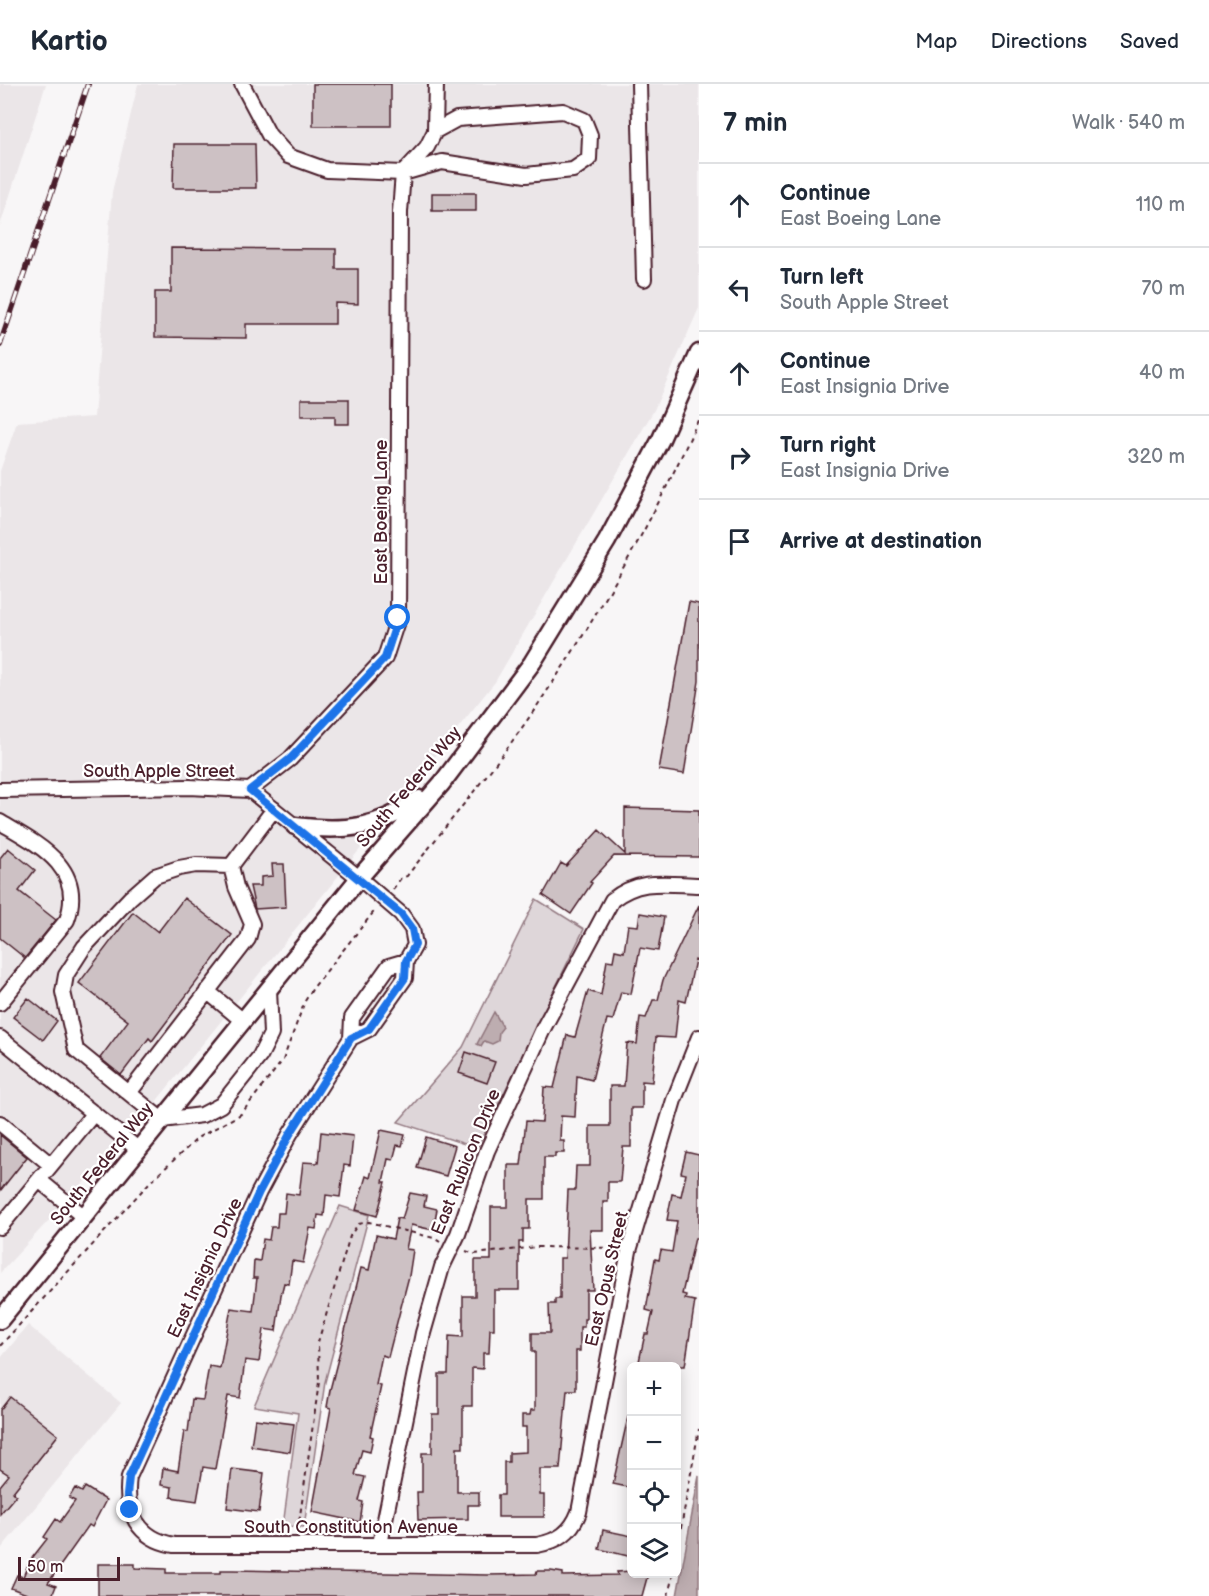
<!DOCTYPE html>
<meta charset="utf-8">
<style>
:root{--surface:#fff;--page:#f2f2f3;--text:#1f2937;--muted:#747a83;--line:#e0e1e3}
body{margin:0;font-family:"Balsamiq Sans",sans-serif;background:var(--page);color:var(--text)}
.controls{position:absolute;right:18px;bottom:18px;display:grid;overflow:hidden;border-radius:9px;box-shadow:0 3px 15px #0003}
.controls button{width:54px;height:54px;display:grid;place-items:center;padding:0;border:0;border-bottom:2px solid var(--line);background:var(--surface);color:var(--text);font:30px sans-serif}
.scale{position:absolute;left:18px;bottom:15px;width:102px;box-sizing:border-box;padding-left:6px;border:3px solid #4a1f2b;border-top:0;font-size:16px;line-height:21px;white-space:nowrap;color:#4a1f2b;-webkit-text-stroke:4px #fff;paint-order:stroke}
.stop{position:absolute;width:18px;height:18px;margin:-14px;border:4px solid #1a73e8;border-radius:50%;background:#fff}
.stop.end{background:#1a73e8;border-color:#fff;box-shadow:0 2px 6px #0008}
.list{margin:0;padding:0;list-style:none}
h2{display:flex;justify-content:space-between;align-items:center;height:78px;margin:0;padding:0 24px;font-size:26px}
h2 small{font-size:20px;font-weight:400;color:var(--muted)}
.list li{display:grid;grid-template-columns:39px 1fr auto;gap:18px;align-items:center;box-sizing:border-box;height:84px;padding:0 24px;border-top:2px solid var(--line)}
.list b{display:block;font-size:22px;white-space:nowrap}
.list p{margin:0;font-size:20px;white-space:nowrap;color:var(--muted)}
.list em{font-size:20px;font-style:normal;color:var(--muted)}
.icon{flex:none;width:33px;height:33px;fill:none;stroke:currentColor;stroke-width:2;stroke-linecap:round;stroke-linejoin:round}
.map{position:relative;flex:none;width:699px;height:1512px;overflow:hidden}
header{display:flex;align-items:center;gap:36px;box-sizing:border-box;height:84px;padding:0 30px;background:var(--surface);border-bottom:2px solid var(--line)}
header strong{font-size:28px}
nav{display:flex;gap:33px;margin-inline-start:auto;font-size:21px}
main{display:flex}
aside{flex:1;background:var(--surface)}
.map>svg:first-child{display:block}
.built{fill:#ebe6e8}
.green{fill:#ded6d9;stroke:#947a82;stroke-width:1.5}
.water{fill:#bdadb0;stroke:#8f747b;stroke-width:1.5}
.building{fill:#cdc1c4;stroke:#4a1f2b;stroke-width:1.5}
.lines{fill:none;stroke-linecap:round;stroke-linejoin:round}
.minor-casing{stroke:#4a1f2b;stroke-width:18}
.major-casing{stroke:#4a1f2b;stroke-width:21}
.path{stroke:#4a1f2b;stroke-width:2;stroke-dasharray:4.5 4.5;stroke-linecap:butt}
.minor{stroke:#fff;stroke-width:14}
.major{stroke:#fff;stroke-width:16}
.rail-casing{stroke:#4a1f2b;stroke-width:6}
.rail{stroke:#fff;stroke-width:4;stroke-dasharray:11;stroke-linecap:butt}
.route{stroke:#1a73e8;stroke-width:8}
.labels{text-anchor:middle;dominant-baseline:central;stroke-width:4.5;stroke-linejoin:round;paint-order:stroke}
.street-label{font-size:18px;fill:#4a1f2b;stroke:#fff}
</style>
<header>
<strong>Kartio</strong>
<nav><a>Map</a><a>Directions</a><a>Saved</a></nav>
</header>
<main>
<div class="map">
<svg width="699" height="1512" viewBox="0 0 699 1512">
<rect width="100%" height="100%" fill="#f8f6f7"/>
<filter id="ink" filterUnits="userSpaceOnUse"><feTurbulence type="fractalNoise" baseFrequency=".0167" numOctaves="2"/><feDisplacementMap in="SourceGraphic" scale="12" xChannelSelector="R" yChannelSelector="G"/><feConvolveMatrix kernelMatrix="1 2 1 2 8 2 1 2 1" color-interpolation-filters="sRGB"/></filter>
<g filter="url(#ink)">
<path class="built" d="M 0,0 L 46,0 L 0,142 Z
M 138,0 L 699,0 L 699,224 L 654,326 L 495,598 L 138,1040 L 0,1189 L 0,387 L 17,338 L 94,333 L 112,108 Z
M 28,1241 L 121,1319 L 0,1466 L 0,1275 Z"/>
<path class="green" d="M 536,815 L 584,845 L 477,1064 L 398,1038 L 463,963 Z
M 340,1122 L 369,1131 L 325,1298 L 304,1443 L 283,1442 L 298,1329 L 254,1322 Z"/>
<path class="water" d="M 494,928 L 503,943 L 499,948 L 498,957 L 492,960 L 484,957 L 481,962 L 477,960 Z
M 699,1392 L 699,1512 L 677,1512 Z"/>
<path class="building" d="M 313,0 L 391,0 L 391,42 L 313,42 Z
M 174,60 L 255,60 L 256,104 L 173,104 Z
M 432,109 L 476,109 L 476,127 L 432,127 Z
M 171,164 L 336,165 L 336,185 L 358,185 L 358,220 L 335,219 L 335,240 L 246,240 L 246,254 L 155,253 L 155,208 L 171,208 Z
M 301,315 L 349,315 L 349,340 L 335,340 L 335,332 L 301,332 Z
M 689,518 L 699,520 L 699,597 L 684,690 L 659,686 Z
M 625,724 L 699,726 L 699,773 L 614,772 L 590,798 L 592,799 L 571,830 L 543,811 L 561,779 L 566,782 L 599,746 L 625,770 Z
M 8,764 L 35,786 L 19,807 L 56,836 L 25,874 L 0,854 L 0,774 Z
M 272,780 L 284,780 L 286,823 L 255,825 L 250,802 L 261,802 L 261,793 L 273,792 Z
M 184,814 L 232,851 L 152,957 L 149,954 L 121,991 L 100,974 L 128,937 L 79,899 L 133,828 L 158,848 Z
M 699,821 L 699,878 L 695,876 L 686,918 L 679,916 L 675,954 L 656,953 L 652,998 L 642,997 L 642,1024 L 631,1024 L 631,1063 L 623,1063 L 620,1098 L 608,1098 L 608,1118 L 603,1118 L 603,1146 L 590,1146 L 593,1206 L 586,1206 L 586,1235 L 584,1235 L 584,1243 L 580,1243 L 580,1267 L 576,1267 L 576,1306 L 567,1306 L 560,1385 L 540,1385 L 540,1411 L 544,1411 L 544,1433 L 498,1433 L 498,1411 L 504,1411 L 504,1378 L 509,1378 L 509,1369 L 526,1368 L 526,1343 L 522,1343 L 522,1331 L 530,1331 L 531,1326 L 535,1326 L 535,1268 L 532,1268 L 532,1249 L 550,1249 L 549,1220 L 555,1220 L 555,1215 L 560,1215 L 560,1174 L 565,1174 L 568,1106 L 575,1106 L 576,1082 L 590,1082 L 590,1042 L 610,1042 L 610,1002 L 624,1002 L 627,959 L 637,960 L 640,933 L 646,934 L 653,916 L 658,916 L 663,896 Z
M 640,829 L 664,833 L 658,867 L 640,864 L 631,910 L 621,908 L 613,936 L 607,935 L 592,996 L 577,992 L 575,1033 L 561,1032 L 560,1057 L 564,1057 L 564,1069 L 555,1069 L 555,1073 L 544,1073 L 544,1115 L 529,1115 L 529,1145 L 523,1145 L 523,1158 L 519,1158 L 519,1206 L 494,1206 L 494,1245 L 490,1245 L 489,1269 L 483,1269 L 483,1285 L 472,1284 L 472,1322 L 463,1322 L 463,1364 L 457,1364 L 457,1408 L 479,1408 L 479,1421 L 468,1421 L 468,1435 L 418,1436 L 417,1408 L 422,1408 L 422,1369 L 432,1369 L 432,1330 L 439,1330 L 439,1290 L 448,1290 L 449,1252 L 463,1253 L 463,1212 L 475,1212 L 475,1176 L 491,1176 L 491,1123 L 508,1123 L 508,1081 L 521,1081 L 526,1037 L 542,1038 L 544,1003 L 554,1004 L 567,951 L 575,953 L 588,907 L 601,911 L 607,876 L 613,877 L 615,866 L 624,868 L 628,841 L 638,842 Z
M 28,914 L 57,937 L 43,956 L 13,933 Z
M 466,968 L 495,978 L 487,999 L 459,989 Z
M 381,1046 L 405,1051 L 402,1062 L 397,1061 L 393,1076 L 388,1075 L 383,1098 L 386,1098 L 377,1132 L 356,1126 L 366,1092 L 370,1094 Z
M 321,1048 L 353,1052 L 350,1082 L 344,1081 L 340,1113 L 326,1111 L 324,1132 L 318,1131 L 316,1145 L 310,1144 L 303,1179 L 292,1177 L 289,1200 L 284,1199 L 281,1211 L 276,1247 L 264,1245 L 259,1278 L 245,1276 L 240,1314 L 228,1312 L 215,1385 L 203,1383 L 197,1417 L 171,1413 L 172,1403 L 161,1401 L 163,1384 L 178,1387 L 184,1347 L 188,1348 L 192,1315 L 203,1316 L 209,1282 L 220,1284 L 231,1224 L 253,1227 L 257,1194 L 253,1194 L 254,1176 L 260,1177 L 263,1155 L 269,1156 L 271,1143 L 277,1143 L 278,1129 L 284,1129 L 286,1109 L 299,1111 L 303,1078 L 318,1079 Z
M 0,1051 L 27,1073 L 0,1107 Z
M 426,1053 L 455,1062 L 446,1092 L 417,1084 Z
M 686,1068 L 699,1071 L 699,1154 L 695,1154 L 682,1210 L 686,1211 L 685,1215 L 695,1217 L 685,1282 L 638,1282 L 645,1250 L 648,1250 L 653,1228 L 646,1226 L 655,1175 L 659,1176 L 661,1166 L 672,1168 L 677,1137 L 667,1136 L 672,1110 L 681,1112 L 686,1090 L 681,1089 Z
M 410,1109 L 426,1112 L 424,1122 L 437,1125 L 433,1146 L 411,1141 L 406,1165 L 413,1166 L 409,1192 L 388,1273 L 382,1271 L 376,1301 L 381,1302 L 370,1352 L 373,1353 L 370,1368 L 362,1366 L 355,1391 L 365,1393 L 359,1417 L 363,1418 L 360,1438 L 312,1428 L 331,1324 L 327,1323 L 330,1306 L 361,1184 L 369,1186 L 376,1151 L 393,1155 L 397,1134 L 402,1135 Z
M 10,1313 L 58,1351 L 13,1408 L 16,1411 L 0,1430 L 0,1402 L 9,1391 L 0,1385 L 0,1326 Z
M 628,1333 L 632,1333 L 632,1404 L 613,1400 Z
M 255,1335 L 294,1340 L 290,1368 L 251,1362 Z
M 232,1385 L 264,1389 L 259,1428 L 227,1424 Z
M 85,1403 L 106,1416 L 92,1443 L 89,1441 L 48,1499 L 56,1502 L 52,1512 L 32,1512 L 11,1504 L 17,1491 L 23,1493 L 29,1478 L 47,1455 L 44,1453 L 56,1435 L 60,1438 L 75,1417 L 69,1414 L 75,1404 L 82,1408 Z
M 603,1446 L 632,1452 L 632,1473 L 599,1465 Z
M 98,1480 L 135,1480 L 135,1484 L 166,1485 L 166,1489 L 221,1489 L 221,1486 L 232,1486 L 487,1491 L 536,1490 L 537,1487 L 551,1487 L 563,1489 L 563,1492 L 618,1491 L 617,1488 L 632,1487 L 648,1490 L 642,1512 L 98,1512 Z"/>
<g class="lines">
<defs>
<path id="minor" d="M 242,0 L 269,51 L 288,72 L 327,86 L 403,89 L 442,78 L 526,91 L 573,86 L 589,75 L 590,51 L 584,36 L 563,27 L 457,35 L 435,47
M 639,0 L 644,195
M 0,706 L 189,703 L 250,706 L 359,794 L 401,830 L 412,845 L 415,861 L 406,877 L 405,894 L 369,945 L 351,954 L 352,934 L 389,882 L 406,877
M 250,706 L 290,675 L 385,574 L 398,534 L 400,128 L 403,89 L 427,63 L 435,47 L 436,0
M 0,738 C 37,760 86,783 67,836 L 0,919
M 231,782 L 196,781 L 179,784 L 155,792 L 130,814 L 84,863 L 66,891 L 63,908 L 76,966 L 162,1036 L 202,1031 L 221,1021 L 260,972 L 271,950 L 269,905
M 207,907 L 243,937
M 0,954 L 139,1066
M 351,954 L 290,1050 L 259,1108 L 129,1393 C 124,1427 138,1455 174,1461 L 537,1461 C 558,1457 571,1449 579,1428 L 629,1167 L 674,1016 L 699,953
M 129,1009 L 248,855 L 252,840 L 236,803 L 231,782 L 274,725
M 0,1039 L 51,1081
M 39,1096 L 84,1133
M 0,1143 L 94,1029
M 380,1460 L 423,1249 L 442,1183 L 458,1150 L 487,1067 L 544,943 L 612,816 C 640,794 665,800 699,801"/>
<path id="major" d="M 295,742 C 343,748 378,745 419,715
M 0,1236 L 359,794 L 442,699 L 532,579 L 607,457 L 661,355 L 699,269"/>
</defs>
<use href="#minor" class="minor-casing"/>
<use href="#major" class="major-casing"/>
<path class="path" d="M 393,805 L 401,794 L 407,792 C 451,735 499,679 539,619 C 600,529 655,433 699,334
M 466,1167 L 474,1170 L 538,1163 L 615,1164
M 0,1262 L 150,1098 L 199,1053 L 241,1030 L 283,976 L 305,917 L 313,904 L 376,825
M 298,1446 L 319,1298 L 318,1258 L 350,1152 L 358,1140 L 369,1138 L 434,1154 L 440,1158
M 676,1471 L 699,1345
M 668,1512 L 673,1490"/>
<use href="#minor" class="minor"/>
<use href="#major" class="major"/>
<defs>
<path id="rail" d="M 0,261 L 88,0"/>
</defs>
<use href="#rail" class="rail-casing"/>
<use href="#rail" class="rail"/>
</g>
</g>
<g class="lines" filter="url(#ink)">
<path class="route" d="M 130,1426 L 127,1411 L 129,1393 L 259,1108 L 290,1050 L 351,954 L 369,945 L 405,894 L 406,877 L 415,861 L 412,845 L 401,830 L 250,706 L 290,675 L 385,574 L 398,534"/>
</g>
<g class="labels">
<g class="street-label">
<text transform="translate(381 428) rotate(-90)">East Boeing Lane</text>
<text x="159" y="687">South Apple Street</text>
<text transform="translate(409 703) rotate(-50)">South Federal Way</text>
<text transform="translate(466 1078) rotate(-68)">East Rubicon Drive</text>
<text transform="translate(102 1080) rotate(-51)">South Federal Way</text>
<text transform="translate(205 1184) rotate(-65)">East Insignia Drive</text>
<text transform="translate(607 1195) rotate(-77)">East Opus Street</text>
<text x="351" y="1443">South Constitution Avenue</text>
</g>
</g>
</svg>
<div class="controls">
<button>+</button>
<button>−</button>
<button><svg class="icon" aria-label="locate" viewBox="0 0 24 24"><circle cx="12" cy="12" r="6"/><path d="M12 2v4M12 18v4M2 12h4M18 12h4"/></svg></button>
<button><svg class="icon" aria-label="layers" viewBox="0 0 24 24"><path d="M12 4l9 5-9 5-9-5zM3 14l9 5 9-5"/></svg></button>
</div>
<div class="scale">50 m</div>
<div class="stop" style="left:398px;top:534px"></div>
<div class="stop end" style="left:130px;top:1426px"></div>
</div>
<aside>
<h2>7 min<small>Walk · 540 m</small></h2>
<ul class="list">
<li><svg class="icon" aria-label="ahead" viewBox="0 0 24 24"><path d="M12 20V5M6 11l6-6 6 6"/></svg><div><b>Continue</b><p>East Boeing Lane</p></div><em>110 m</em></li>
<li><svg class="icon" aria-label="left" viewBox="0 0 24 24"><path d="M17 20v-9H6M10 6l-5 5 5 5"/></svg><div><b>Turn left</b><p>South Apple Street</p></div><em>70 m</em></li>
<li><svg class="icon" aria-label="ahead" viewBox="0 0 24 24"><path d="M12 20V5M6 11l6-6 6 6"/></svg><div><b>Continue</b><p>East Insignia Drive</p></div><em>40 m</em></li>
<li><svg class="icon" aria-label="right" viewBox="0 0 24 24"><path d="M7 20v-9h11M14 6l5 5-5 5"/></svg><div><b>Turn right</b><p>East Insignia Drive</p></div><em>320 m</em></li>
<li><svg class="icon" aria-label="arrive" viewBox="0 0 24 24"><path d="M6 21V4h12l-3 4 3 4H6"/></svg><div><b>Arrive at destination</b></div></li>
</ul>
</aside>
</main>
